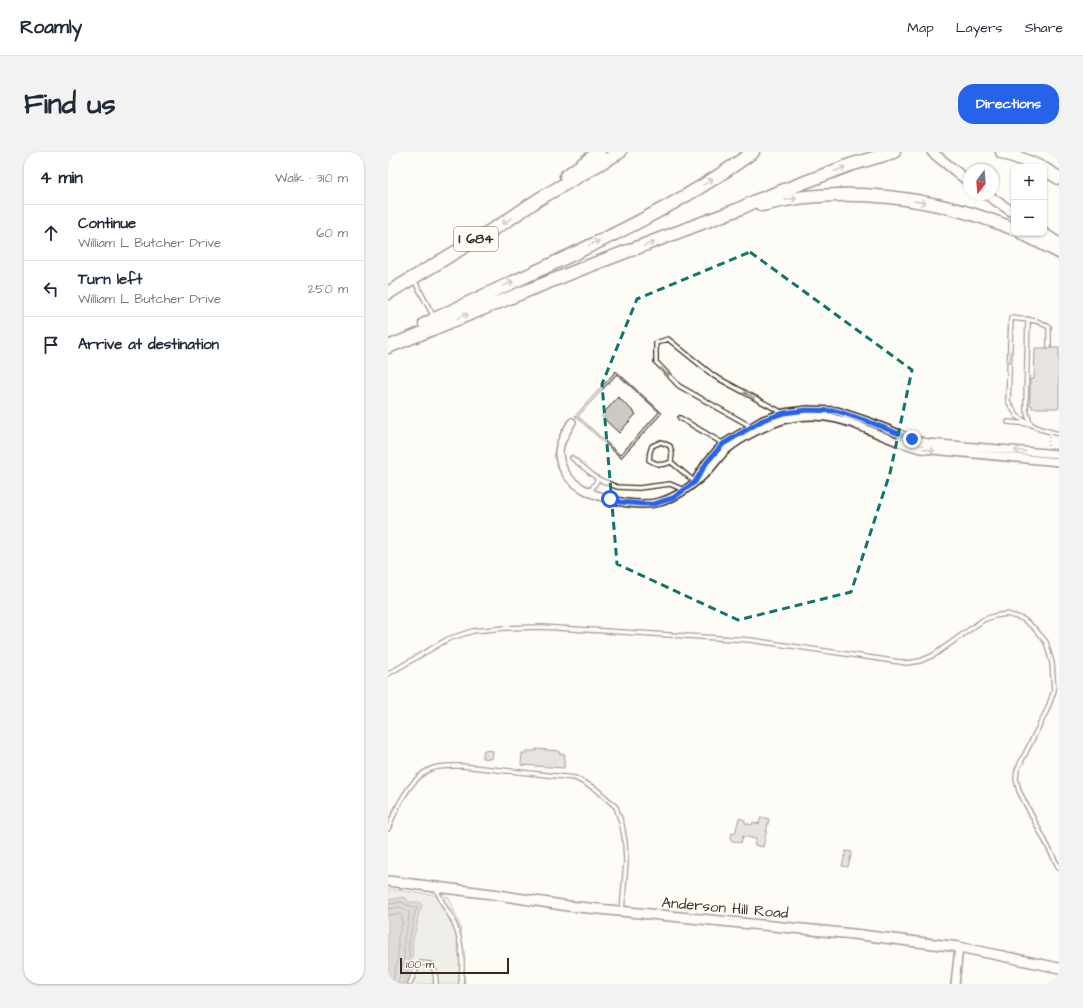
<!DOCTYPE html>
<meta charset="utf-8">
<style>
:root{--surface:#fff;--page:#f2f2f3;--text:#1f2937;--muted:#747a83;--line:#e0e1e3;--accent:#2563eb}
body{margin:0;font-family:"Architects Daughter",sans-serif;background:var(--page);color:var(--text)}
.controls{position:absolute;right:12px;top:12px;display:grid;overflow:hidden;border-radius:8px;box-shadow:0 1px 3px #0004}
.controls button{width:36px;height:36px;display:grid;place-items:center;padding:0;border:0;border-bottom:1px solid var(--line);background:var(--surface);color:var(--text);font:20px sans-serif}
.compass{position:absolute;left:575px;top:12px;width:36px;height:36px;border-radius:50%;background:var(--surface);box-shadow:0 1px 3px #0004;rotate:196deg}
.scale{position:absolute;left:12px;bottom:10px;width:109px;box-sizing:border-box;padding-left:4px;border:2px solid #3b2a1e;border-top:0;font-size:11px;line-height:14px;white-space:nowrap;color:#3b2a1e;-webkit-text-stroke:3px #fdfcf7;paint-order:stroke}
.stop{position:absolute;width:12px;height:12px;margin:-9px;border:3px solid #2563eb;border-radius:50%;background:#fff}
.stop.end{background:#2563eb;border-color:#fff;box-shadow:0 1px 4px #0008}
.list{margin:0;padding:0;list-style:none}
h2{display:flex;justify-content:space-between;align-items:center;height:52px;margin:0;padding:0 16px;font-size:17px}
h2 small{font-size:13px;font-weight:400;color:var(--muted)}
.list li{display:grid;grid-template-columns:26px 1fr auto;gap:12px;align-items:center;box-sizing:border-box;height:56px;padding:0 16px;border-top:1px solid var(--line)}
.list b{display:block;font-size:15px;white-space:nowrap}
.list p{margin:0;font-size:13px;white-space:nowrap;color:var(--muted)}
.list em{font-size:13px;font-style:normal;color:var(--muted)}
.icon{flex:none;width:22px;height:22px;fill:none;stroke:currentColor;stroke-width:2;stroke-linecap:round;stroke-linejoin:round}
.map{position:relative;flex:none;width:671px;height:832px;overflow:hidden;border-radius:16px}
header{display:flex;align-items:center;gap:24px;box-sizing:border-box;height:56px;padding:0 20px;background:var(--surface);border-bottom:1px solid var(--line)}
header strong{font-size:19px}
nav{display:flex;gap:22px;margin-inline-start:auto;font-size:14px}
.intro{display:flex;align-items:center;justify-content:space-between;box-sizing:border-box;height:96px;padding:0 24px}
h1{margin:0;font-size:28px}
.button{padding:10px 18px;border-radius:16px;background:var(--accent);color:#fff;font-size:14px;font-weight:700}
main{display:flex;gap:24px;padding:0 24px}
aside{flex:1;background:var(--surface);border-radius:16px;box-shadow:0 1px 3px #0004}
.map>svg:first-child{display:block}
.green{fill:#e1ded7;stroke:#8e847a}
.water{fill:#bbb4ad;stroke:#887d74}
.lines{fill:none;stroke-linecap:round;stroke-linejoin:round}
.shore{stroke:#6e6157;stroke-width:1}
.building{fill:#cdc8c2;stroke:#3b2a1e;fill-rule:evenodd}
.service-casing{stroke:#3b2a1e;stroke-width:6}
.minor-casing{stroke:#3b2a1e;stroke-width:10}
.secondary-casing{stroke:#3b2a1e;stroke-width:12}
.motorway-casing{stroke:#3b2a1e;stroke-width:15}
.path{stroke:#3b2a1e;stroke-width:1.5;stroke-dasharray:1 3;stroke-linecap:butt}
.service{stroke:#fdfcf7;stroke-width:3.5}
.minor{stroke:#fdfcf7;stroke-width:7}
.secondary{stroke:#fdfcf7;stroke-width:9}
.motorway{stroke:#fdfcf7;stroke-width:12}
.oneway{stroke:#9c938a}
.route{stroke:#2563eb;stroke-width:5}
.marked{fill:none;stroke:#0f766e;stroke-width:3;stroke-dasharray:8 5;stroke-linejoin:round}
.labels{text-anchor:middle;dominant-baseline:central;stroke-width:3;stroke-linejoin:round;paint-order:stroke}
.shield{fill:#fdfcf7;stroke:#75695f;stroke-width:1}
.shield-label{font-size:14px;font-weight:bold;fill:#3b2a1e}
.street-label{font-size:15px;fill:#3b2a1e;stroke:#fdfcf7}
</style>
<header>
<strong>Roamly</strong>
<nav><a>Map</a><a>Layers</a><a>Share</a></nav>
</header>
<div class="intro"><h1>Find us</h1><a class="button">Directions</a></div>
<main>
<aside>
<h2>4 min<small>Walk · 310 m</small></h2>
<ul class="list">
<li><svg class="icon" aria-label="ahead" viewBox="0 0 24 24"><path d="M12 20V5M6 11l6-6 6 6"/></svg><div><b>Continue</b><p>William L Butcher Drive</p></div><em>60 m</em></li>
<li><svg class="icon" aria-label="left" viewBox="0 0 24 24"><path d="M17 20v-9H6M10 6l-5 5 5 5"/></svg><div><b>Turn left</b><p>William L Butcher Drive</p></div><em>250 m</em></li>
<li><svg class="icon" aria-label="arrive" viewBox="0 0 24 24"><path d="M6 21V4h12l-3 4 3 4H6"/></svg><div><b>Arrive at destination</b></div></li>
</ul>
</aside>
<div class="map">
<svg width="671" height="832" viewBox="0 0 671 832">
<rect width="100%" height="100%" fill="#fdfcf7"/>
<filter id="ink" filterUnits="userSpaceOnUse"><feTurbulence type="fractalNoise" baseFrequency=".025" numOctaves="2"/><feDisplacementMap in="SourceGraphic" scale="8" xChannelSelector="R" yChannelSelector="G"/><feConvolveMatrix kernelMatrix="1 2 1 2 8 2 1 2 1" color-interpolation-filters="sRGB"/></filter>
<g filter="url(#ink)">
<path class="green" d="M 0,737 L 61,745 L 72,774 L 77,832 L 0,832 Z"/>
<path class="water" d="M 14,745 L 18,746 L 21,750 L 32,750 L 34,754 L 30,764 L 29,774 L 25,787 L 24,809 L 18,832 L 0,832 L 0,748 Z"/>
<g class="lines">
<path class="shore" d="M 0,752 L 14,750 L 19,753 L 27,755 L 29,756 L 25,767 L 25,773 L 21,787 L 21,808 L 15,832
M 0,757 L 13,755 L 21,760 L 20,773 L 16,786 L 16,807 L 10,832
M 0,763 L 12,762 L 14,764 L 14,772 L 10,785 L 10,806 L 4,832"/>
</g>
<path class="building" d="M 647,196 L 671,196 L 671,256 L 644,256 L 644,253 L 642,253 L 642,227 L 646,227 Z
M 228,219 L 274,261 L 233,306 L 187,264 ZM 230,245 L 248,262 L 231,281 L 213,264 Z
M 229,222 L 271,260 L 232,303 L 190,264 Z
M 148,597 L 171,599 L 171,602 L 177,602 L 176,616 L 133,613 L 134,601 L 139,601 L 139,599 L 148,599 Z
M 96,598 L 105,599 L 104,607 L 94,606 Z
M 373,665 L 381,667 L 375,695 L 366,693 L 368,687 L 355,684 L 353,691 L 342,688 L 344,681 L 347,682 L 351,666 L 357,668 L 357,671 L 364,673 L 365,670 L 371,672 Z
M 458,699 L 464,700 L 460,715 L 454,714 Z"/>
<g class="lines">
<defs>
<path id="service" d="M 26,128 L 46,165
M 640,167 L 638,249 L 638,258 L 642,271
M 661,194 L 661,175 L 649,169 L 623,166 L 620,249 L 629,264 L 635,268 L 652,277 L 671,282
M 292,266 L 336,292
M 620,270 L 641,272
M 364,275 L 291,234 L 268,210 L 268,191 L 280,187 L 326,224 L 395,261
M 273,290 L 282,294 L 284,302 L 283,310 C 274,314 270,313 261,308 L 262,300 L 264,294 Z
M 184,306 L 210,327 L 229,335 L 251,336 L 282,332 L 296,338
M 283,310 L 307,330
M 202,340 L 210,327
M 0,522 L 60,487 L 85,479 L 117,476 L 153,475 L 362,488 L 519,511 L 532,509 L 546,503 L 595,468 L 606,464 L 619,462 L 635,467 L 646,476 L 658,490 L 664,511 L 666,539 L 659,558 L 629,618 L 628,627 L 631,639 L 671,716
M 0,677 C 8,656 22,626 43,617 C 52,613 64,614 74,614 L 187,626 L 208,637 L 228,655 L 234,673 L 237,690 L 238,710 L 234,759
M 49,737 C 51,748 59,757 64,767 C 75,789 75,809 73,832
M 22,832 L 26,821 L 33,811 L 42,812 L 47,819 L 48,832"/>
<path id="minor" d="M 184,270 C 173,288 165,300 177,320 C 184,333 203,342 217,346 C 262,359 284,352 318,321 C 325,314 331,305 338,298 C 354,285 383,270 403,266 C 456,256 485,286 533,297 L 671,310
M 309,326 L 319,310 L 335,292 L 375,268 L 396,261 L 419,258 L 449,259 L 479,269 L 524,287 L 540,291 L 671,302
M 567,832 L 571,795"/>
<path id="secondary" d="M 544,0 L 581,30
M 598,42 L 626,61
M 656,81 L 671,91
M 0,729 L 104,742 L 180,754 L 465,782 L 521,789 L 571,795 L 671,816"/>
<path id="motorway" d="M 614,0 L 636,8 L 652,15
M 656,17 L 671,26
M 178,24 L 211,0
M 374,53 C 457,32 547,45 626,77
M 634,81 L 671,100
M 0,141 L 117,70 L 151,47 L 232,0
M 37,172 C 147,117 265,73 365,0
M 0,195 L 198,115 L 351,57 L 370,48 L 462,13 L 506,0"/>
</defs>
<use href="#service" class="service-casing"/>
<use href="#minor" class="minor-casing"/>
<use href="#secondary" class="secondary-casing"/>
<use href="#motorway" class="motorway-casing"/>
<path class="path" d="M 660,294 L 661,284"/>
<use href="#service" class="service"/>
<use href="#minor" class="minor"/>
<use href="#secondary" class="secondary"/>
<use href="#motorway" class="motorway"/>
</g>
<defs><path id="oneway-shaft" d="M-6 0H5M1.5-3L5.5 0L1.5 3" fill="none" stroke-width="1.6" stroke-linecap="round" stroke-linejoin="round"/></defs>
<g class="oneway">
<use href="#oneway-shaft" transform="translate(452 17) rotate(-21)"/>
<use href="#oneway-shaft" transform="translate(320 30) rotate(-31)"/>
<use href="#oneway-shaft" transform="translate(403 47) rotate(-9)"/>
<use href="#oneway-shaft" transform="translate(532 50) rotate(10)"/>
<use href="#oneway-shaft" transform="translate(119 69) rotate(148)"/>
<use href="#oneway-shaft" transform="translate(206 91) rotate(-26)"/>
<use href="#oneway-shaft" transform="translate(261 92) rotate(-21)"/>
<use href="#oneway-shaft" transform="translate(120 132) rotate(-25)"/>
<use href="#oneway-shaft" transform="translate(75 164) rotate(-22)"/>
<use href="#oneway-shaft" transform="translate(622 205) rotate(92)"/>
<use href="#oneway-shaft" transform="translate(277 220) rotate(46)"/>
<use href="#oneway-shaft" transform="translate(361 243) rotate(-152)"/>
<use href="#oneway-shaft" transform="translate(541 298) rotate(9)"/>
<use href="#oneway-shaft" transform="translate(632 299) rotate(-175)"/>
</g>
</g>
<g class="lines" filter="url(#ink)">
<path class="route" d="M 222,347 L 232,350 L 254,352 L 266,352 L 285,346 L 307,330 L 319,310 L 335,292 L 375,268 L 396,261 L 419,258 L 449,259 L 479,269 L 524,287"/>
</g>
<path d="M0 0H671V832H0ZM 362,100 L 524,218 L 502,321 L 463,440 L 350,468 L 229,412 L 214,232 L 249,147 Z" fill="#fdfcf7" fill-opacity=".55" fill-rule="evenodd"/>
<path class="marked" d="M 362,100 L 524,218 L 502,321 L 463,440 L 350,468 L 229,412 L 214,232 L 249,147 Z"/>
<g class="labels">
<rect class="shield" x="66" y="75" width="44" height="24" rx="3"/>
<g class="shield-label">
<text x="88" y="87">I 684</text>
</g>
<g class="street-label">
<text transform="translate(337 756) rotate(5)">Anderson Hill Road</text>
</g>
</g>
</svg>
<div class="controls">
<button>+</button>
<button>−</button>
</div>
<svg class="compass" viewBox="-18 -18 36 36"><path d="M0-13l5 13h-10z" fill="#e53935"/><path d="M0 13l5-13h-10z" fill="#747a83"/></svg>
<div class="scale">100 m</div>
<div class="stop" style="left:222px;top:347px"></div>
<div class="stop end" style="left:524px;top:287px"></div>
</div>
</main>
